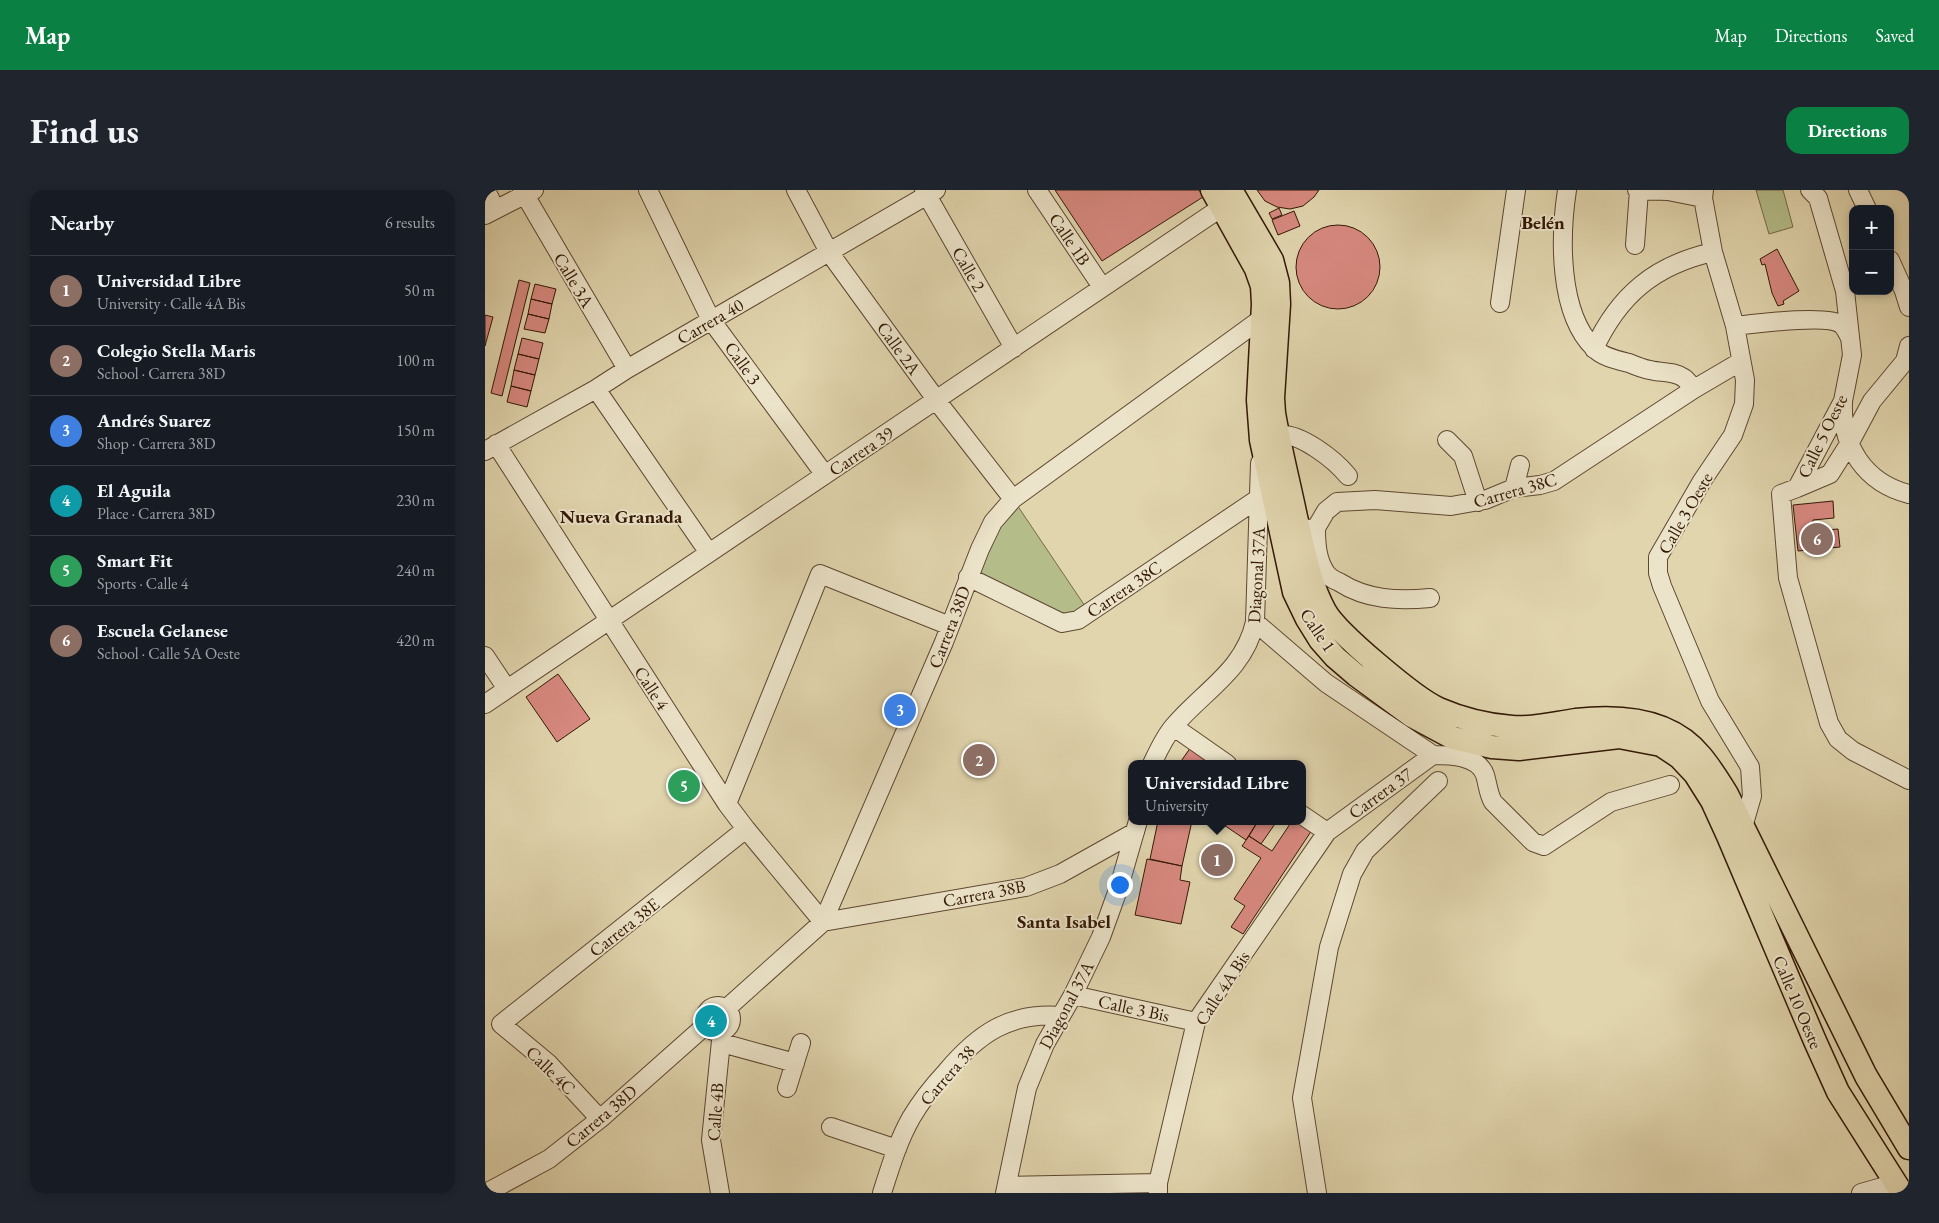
<!DOCTYPE html>
<meta charset="utf-8">
<style>
:root{--surface:#171b24;--page:#20242c;--text:#f1f3f6;--muted:#9ea1a6;--line:#363941;--accent:#0b8043}
body{margin:0;font-family:"EB Garamond",serif;background:var(--page);color:var(--text)}
.controls{position:absolute;right:15px;top:15px;display:grid;overflow:hidden;border-radius:10px;box-shadow:0 2px 8px #0003}
.controls button{width:45px;height:45px;display:grid;place-items:center;padding:0;border:0;border-bottom:1px solid var(--line);background:var(--surface);color:var(--text);font:25px sans-serif}
.you{position:absolute;left:634px;top:694px;width:18px;height:18px;margin:-12px;border:4px solid #fff;border-radius:50%;background:#1a73e8;box-shadow:0 0 0 8px #1a73e833}
.badge{display:grid;place-items:center;width:32px;height:32px;border-radius:50%;background:var(--accent);color:#fff;font-size:16px;font-weight:700}
.pin{position:absolute;translate:-50% -50%;border:2px solid #fff;box-shadow:0 1px 5px #0006}
.popup{position:absolute;left:643px;top:570px;width:178px;height:65px;box-sizing:border-box;display:grid;place-content:center;border-radius:10px;background:var(--surface);filter:drop-shadow(0 1px 4px #0005);font-size:16px;white-space:nowrap;color:var(--muted)}
.popup b{font-size:19px;color:var(--text)}
.popup::after{content:'';position:absolute;left:50%;top:100%;margin-left:-10px;border:10px solid transparent;border-top-color:var(--surface)}
.list{margin:0;padding:0;list-style:none}
h2{display:flex;justify-content:space-between;align-items:center;height:65px;margin:0;padding:0 20px;font-size:21px}
h2 small{font-size:16px;font-weight:400;color:var(--muted)}
.list li{display:grid;grid-template-columns:32px 1fr auto;gap:15px;align-items:center;box-sizing:border-box;height:70px;padding:0 20px;border-top:1px solid var(--line)}
.list b{display:block;font-size:19px;white-space:nowrap}
.list p{margin:0;font-size:16px;white-space:nowrap;color:var(--muted)}
.list em{font-size:16px;font-style:normal;color:var(--muted)}
.map{position:relative;flex:none;width:1424px;height:1003px;overflow:hidden;border-radius:15px}
header{display:flex;align-items:center;gap:30px;box-sizing:border-box;height:70px;padding:0 25px;background:var(--accent);color:#fff}
header strong{font-size:24px}
nav{display:flex;gap:28px;margin-inline-start:auto;font-size:18px}
.intro{display:flex;align-items:center;justify-content:space-between;box-sizing:border-box;height:120px;padding:0 30px}
h1{margin:0;font-size:35px}
.button{padding:12px 22px;border-radius:15px;background:var(--accent);color:#fff;font-size:18px;font-weight:700}
main{display:flex;gap:30px;padding:0 30px}
aside{flex:1;background:var(--surface);border-radius:15px;box-shadow:0 2px 8px #0003}
.map>svg:first-child{display:block}
.green{fill:#b4bd8a;stroke:#746a48}
.building{fill:#d88980;stroke:#331805}
.lines{fill:none;stroke-linecap:round;stroke-linejoin:round}
.minor-casing{stroke:#5e472f;stroke-width:20}
.major-casing{stroke:#331805;stroke-width:25}
.minor{stroke:#ece4ca;stroke-width:18}
.major{stroke:#e1d5ae;stroke-width:22}
.labels{text-anchor:middle;dominant-baseline:central;stroke-width:4;stroke-linejoin:round;paint-order:stroke}
.street-label{font-size:18px;fill:#331805;stroke:#ece4ca}
.neighbourhood-label{font-size:19px;font-weight:bold;fill:#331805;stroke:#ece4ca}
</style>
<header>
<strong>Map</strong>
<nav><a>Map</a><a>Directions</a><a>Saved</a></nav>
</header>
<div class="intro"><h1>Find us</h1><a class="button">Directions</a></div>
<main>
<aside>
<h2>Nearby<small>6 results</small></h2>
<ul class="list">
<li><span class="badge" style="background:#8d6e63">1</span><div><b>Universidad Libre</b><p>University · Calle 4A Bis</p></div><em>50 m</em></li>
<li><span class="badge" style="background:#8d6e63">2</span><div><b>Colegio Stella Maris</b><p>School · Carrera 38D</p></div><em>100 m</em></li>
<li><span class="badge" style="background:#3f7fe0">3</span><div><b>Andrés Suarez</b><p>Shop · Carrera 38D</p></div><em>150 m</em></li>
<li><span class="badge" style="background:#0f9aa8">4</span><div><b>El Aguila</b><p>Place · Carrera 38D</p></div><em>230 m</em></li>
<li><span class="badge" style="background:#2e9e5b">5</span><div><b>Smart Fit</b><p>Sports · Calle 4</p></div><em>240 m</em></li>
<li><span class="badge" style="background:#8d6e63">6</span><div><b>Escuela Gelanese</b><p>School · Calle 5A Oeste</p></div><em>420 m</em></li>
</ul>
</aside>
<div class="map">
<svg width="1424" height="1003" viewBox="0 0 1424 1003">
<rect width="100%" height="100%" fill="#e1d5ae"/>
<filter id="stains"><feTurbulence type="fractalNoise" baseFrequency=".004" numOctaves="4"/><feColorMatrix values="0 0 0 0 .2 0 0 0 0 .09 0 0 0 0 .02 0 0 0 .5 -.17"/></filter>
<radialGradient id="worn" r=".72"><stop offset=".6" stop-color="#630" stop-opacity="0"/><stop offset="1" stop-color="#630" stop-opacity=".3"/></radialGradient>
<path class="green" d="M 1271,0 L 1298,0 L 1308,37 L 1284,44 Z
M 528,309 L 604,422 L 577,433 L 483,387 Z"/>
<path class="building" d="M 570,0 L 714,0 L 718,7 L 617,71 Z
M 772,0 L 834,0 L 829,7 L 818,16 L 805,19 L 792,17 L 780,11 Z
M 794,18 L 797,25 L 787,29 L 784,23 Z
M 809,21 L 815,36 L 793,45 L 787,30 Z
M811 77a42 42 0 1 1 84 0a42 42 0 1 1-84 0Z
M 1292,59 L 1314,101 L 1298,111 L 1299,114 L 1293,116 L 1287,103 L 1280,74 L 1277,75 L 1275,69 Z
M 34,90 L 45,93 L 17,206 L 6,203 Z
M 50,94 L 71,99 L 67,114 L 46,109 Z
M 46,109 L 67,114 L 64,129 L 43,124 Z
M 43,124 L 64,129 L 60,143 L 39,139 Z
M 0,125 L 8,127 L 0,156 Z
M 37,148 L 58,153 L 54,169 L 33,164 Z
M 33,164 L 54,169 L 50,185 L 29,180 Z
M 29,180 L 50,185 L 46,201 L 26,196 Z
M 26,196 L 46,201 L 42,217 L 22,212 Z
M 1348,311 L 1349,328 L 1328,330 L 1329,341 L 1353,339 L 1355,357 L 1313,361 L 1308,315 Z
M 73,484 L 105,529 L 72,552 L 41,507 Z
M 706,557 L 729,574 L 694,574 Z
M 673,631 L 707,631 L 697,676 L 665,669 Z
M 733,631 L 773,631 L 761,650 Z
M 773,631 L 792,631 L 776,654 L 764,646 Z
M 807,631 L 817,631 L 829,637 L 758,744 L 746,737 L 760,716 L 749,709 L 776,668 L 757,656 L 764,646 L 787,661 Z
M 662,669 L 697,676 L 695,690 L 705,692 L 696,734 L 650,725 Z"/>
<g class="lines">
<defs>
<path id="minor" d="M 1,0 L 10,19
M 37,0 L 142,179
M 163,0 L 226,130 L 340,285
M 311,0 L 344,62 L 458,219 L 528,309
M 439,0 L 529,158
M 552,0 L 617,97
M 1082,0 C 1075,46 1073,123 1109,158 C 1117,167 1132,170 1144,173 C 1151,176 1158,179 1165,180 C 1177,183 1189,181 1199,188 C 1203,191 1206,196 1209,199
M 1152,0 L 1183,1 L 1218,8
M 1219,0 L 1218,8 L 1228,62 L 1250,136 L 1260,190 L 1259,214 L 1248,245 L 1217,291 L 1173,367 L 1173,383 L 1177,396 L 1225,511 L 1265,577 L 1267,606 L 1258,637
M 1325,0 L 1333,8 L 1360,101 L 1367,165 L 1358,211 L 1312,298 L 1296,304 L 1303,388 L 1344,533 L 1353,549 L 1368,561 L 1424,590
M 1373,0 L 1382,19
M 0,25 L 49,0
M 1150,55 L 1154,0
M 1405,70 L 1419,101 L 1424,117
M 1015,113 L 1031,0
M 1250,136 C 1268,134 1344,124 1357,135 C 1360,138 1363,144 1365,148
M 1109,159 C 1134,105 1170,75 1228,62
M 111,199 L 224,363
M 1358,212 C 1356,256 1380,293 1424,304
M 793,245 C 815,242 850,270 863,286
M 962,250 L 978,266 L 993,312
M 11,254 L 242,614 L 261,639 L 338,732
M 0,261 L 111,199 L 142,179 L 451,0
M 1029,298 L 1035,275
M 1312,298 L 1345,284 L 1364,254 L 1387,211 L 1420,171 L 1424,156
M 831,338 C 831,354 832,370 841,383 C 844,387 849,390 854,392 C 882,410 913,411 945,408
M 814,340 L 831,338 L 841,321 L 852,312 L 890,310 L 966,316 L 1000,310 L 1029,298 L 1055,295 L 1069,291 L 1209,199 L 1255,172
M 483,387 L 577,433 L 593,430 L 774,308
M 770,432 L 841,493 L 948,565 C 964,565 993,565 1000,585 C 1003,595 1003,603 1008,612 L 1048,652 L 1059,656 L 1126,612 L 1185,595
M 0,466 L 22,499
M 0,514 L 746,11
M 689,537 L 742,574
M 667,574 C 673,561 679,548 688,537 C 718,501 759,481 770,432 L 775,273
M 242,614 L 335,384 L 465,436
M 817,625 L 842,642
M 338,732 L 541,697 L 575,684 L 650,642
M 588,805 L 711,832
M220 829a13 13 0 1 1 26 0a13 13 0 1 1-26 0Z
M 241,819 L 338,732 L 459,452 L 495,359 L 508,332 L 528,309 L 776,129
M 237,853 L 310,873
M 302,898 L 316,853
M 115,929 L 64,874 L 16,834 L 261,639
M 346,937 L 412,959
M 522,996 L 673,993
M 1,1003 L 64,969 L 115,929 L 221,835
M 235,1003 L 226,950 L 237,841
M 397,1003 C 405,978 413,951 426,928 C 436,911 448,896 461,882 C 493,844 524,822 576,826
M 520,1003 L 542,898 L 560,854 L 588,805 L 616,747 L 634,697 L 653,631
M 673,1003 L 673,993 L 711,832 L 842,642 L 948,565
M 832,1003 L 817,908 L 844,757 L 867,684 L 880,661 L 953,591
M 1376,1003 L 1411,993"/>
<path id="major" d="M 727,0 L 771,79 L 777,96 L 778,114 L 773,210 L 776,250 L 809,402 L 822,429 L 835,450 L 850,467 L 871,485 L 927,526 L 968,548 L 1007,557 L 1034,559 L 1134,547 L 1176,555 L 1194,567 L 1210,584 L 1227,611 L 1243,646 L 1330,851 L 1353,902 L 1417,1003
M 746,0 L 787,70 L 793,93 L 794,114 L 788,208 L 789,223 C 795,258 804,293 811,327 C 819,359 824,392 840,421 C 852,443 931,509 954,519 C 977,529 1002,535 1027,537 C 1049,539 1070,533 1091,530 C 1135,525 1186,529 1216,566 C 1226,578 1234,591 1242,604 L 1381,886 L 1424,958"/>
</defs>
<use href="#minor" class="minor-casing"/>
<use href="#major" class="major-casing"/>
<use href="#minor" class="minor"/>
<use href="#major" class="major"/>
</g>
<g class="labels">
<g class="street-label">
<text transform="translate(585 49) rotate(56)">Calle 1B</text>
<text transform="translate(484 79) rotate(60)">Calle 2</text>
<text transform="translate(89 90) rotate(59)">Calle 3A</text>
<text transform="translate(225 131) rotate(-30)">Carrera 40</text>
<text transform="translate(414 158) rotate(54)">Calle 2A</text>
<text transform="translate(258 173) rotate(54)">Calle 3</text>
<text transform="translate(1337 246) rotate(-64)">Calle 5 Oeste</text>
<text transform="translate(376 261) rotate(-34)">Carrera 39</text>
<text transform="translate(1030 300) rotate(-16)">Carrera 38C</text>
<text transform="translate(1200 323) rotate(-60)">Calle 3 Oeste</text>
<text transform="translate(771 385) rotate(-87)">Diagonal 37A</text>
<text transform="translate(639 399) rotate(-34)">Carrera 38C</text>
<text transform="translate(464 437) rotate(-69)">Carrera 38D</text>
<text transform="translate(833 440) rotate(56)">Calle 1</text>
<text transform="translate(167 498) rotate(57)">Calle 4</text>
<text transform="translate(895 603) rotate(-36)">Carrera 37</text>
<text transform="translate(499 703) rotate(-11)">Carrera 38B</text>
<text transform="translate(139 737) rotate(-38)">Carrera 38E</text>
<text transform="translate(737 798) rotate(-57)">Calle 4A Bis</text>
<text transform="translate(1313 812) rotate(67)">Calle 10 Oeste</text>
<text transform="translate(581 815) rotate(-62)">Diagonal 37A</text>
<text transform="translate(649 818) rotate(12)">Calle 3 Bis</text>
<text transform="translate(66 880) rotate(44)">Calle 4C</text>
<text transform="translate(462 885) rotate(-49)">Carrera 38</text>
<text transform="translate(230 922) rotate(-86)">Calle 4B</text>
<text transform="translate(116 926) rotate(-40)">Carrera 38D</text>
</g>
<g class="neighbourhood-label">
<text x="1058" y="32">Belén</text>
<text x="136" y="326">Nueva Granada</text>
<text x="579" y="731">Santa Isabel</text>
</g>
</g>
<rect width="100%" height="100%" filter="url(#stains)"/>
<rect width="100%" height="100%" fill="url(#worn)"/>
</svg>
<div class="controls">
<button>+</button>
<button>−</button>
</div>
<div class="you"></div>
<div class="pin badge" style="left:732px;top:670px;background:#8d6e63">1</div>
<div class="popup"><b>Universidad Libre</b>University</div>
<div class="pin badge" style="left:494px;top:570px;background:#8d6e63">2</div>
<div class="pin badge" style="left:415px;top:520px;background:#3f7fe0">3</div>
<div class="pin badge" style="left:226px;top:831px;background:#0f9aa8">4</div>
<div class="pin badge" style="left:199px;top:596px;background:#2e9e5b">5</div>
<div class="pin badge" style="left:1332px;top:349px;background:#8d6e63">6</div>
</div>
</main>
